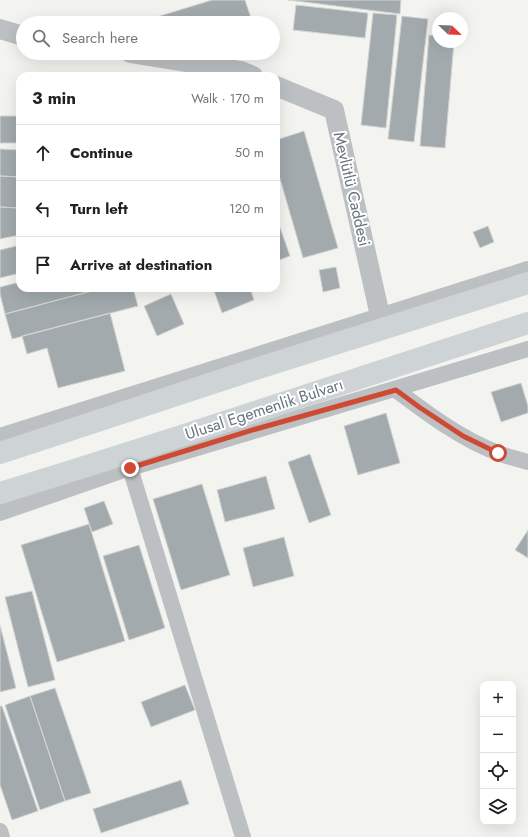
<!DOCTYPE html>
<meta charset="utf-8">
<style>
:root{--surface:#fff;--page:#f6f6f6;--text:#202124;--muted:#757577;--line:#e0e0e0}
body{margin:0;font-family:Jost,sans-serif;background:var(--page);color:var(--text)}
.controls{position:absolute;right:12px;bottom:12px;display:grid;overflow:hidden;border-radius:8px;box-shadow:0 4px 16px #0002}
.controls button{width:36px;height:36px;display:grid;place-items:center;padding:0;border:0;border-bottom:1px solid var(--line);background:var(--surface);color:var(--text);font:20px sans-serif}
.compass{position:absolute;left:432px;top:12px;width:36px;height:36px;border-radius:50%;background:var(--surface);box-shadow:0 4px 16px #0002;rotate:113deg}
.stop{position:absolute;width:12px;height:12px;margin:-9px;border:3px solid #ce4a35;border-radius:50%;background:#fff}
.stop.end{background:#ce4a35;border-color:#fff;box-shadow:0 1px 4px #0008}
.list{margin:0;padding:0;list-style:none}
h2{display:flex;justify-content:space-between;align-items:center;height:52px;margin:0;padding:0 16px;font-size:17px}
h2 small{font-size:13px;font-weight:400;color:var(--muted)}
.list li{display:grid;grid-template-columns:26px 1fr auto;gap:12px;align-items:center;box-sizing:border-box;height:56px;padding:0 16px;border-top:1px solid var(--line)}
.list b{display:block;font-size:15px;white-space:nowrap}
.list em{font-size:13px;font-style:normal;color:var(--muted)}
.icon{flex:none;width:22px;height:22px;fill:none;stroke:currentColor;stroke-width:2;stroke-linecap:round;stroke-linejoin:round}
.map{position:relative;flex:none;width:528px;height:837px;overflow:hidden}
.search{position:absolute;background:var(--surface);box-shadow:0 4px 16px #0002;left:16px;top:16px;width:264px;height:44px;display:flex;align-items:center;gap:10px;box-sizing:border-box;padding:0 14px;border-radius:22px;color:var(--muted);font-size:15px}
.panel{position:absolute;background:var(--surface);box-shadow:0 4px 16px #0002;left:16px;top:72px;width:264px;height:220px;border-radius:12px}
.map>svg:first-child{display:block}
.building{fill:#a2aaae;stroke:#d4d4d2}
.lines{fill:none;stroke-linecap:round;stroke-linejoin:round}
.minor{stroke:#bdc0c3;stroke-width:16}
.tertiary{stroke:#bdc0c3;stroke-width:20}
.trunk{stroke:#ced4d6;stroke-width:22}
.route{stroke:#ce4a35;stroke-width:5}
.labels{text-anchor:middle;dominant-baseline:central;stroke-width:4;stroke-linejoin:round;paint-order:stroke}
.street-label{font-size:16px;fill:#66757d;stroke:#fff}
</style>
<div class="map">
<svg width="528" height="837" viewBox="0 0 528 837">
<rect width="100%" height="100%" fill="#f3f3f0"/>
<path class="building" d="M 212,0 L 245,0 L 251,18 L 235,23 L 137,23 Z
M 288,0 L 401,0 L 400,14 Z
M 296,5 L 368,13 L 365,38 L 293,30 Z
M 373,13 L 397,15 L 386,128 L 361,125 Z
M 402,16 L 428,19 L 414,142 L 388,139 Z
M 429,35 L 438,36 L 438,42 L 454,42 L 445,148 L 420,146 Z
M 0,116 L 20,116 L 20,143 L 0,143 Z
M 304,131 L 338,248 L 303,258 L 276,165 L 276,140 Z
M 0,149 L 20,150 L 20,177 L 0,176 Z
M 0,176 L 20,177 L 20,208 L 0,207 Z
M 0,207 L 20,208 L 20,235 L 0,239 Z
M 276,216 L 290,256 L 279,260 L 276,250 Z
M 488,226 L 494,242 L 480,248 L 473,232 Z
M 20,245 L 20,273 L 0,278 L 0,250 Z
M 336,267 L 340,288 L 323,292 L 319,270 Z
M 20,282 L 20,288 L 103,288 L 5,314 L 0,294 L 0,287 Z
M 103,288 L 133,288 L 138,306 L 12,339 L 5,314 Z
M 213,288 L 250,288 L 254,300 L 222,313 Z
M 171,294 L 184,324 L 157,336 L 144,306 Z
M 110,313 L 125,371 L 58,388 L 47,348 L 27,354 L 22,336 Z
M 521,383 L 528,406 L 528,413 L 501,422 L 491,392 Z
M 386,413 L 400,463 L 358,475 L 344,426 Z
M 310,454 L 331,515 L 309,523 L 288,462 Z
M 266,476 L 275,509 L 225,522 L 217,490 Z
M 202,484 L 230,575 L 181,590 L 153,499 Z
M 104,501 L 113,524 L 92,532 L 84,508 Z
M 89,524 L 125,641 L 57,662 L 21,545 Z
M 528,530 L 528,558 L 515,550 Z
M 284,537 L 294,576 L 253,587 L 243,548 Z
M 139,545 L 165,628 L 129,640 L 103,556 Z
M 32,591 L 55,680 L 28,687 L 5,597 Z
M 0,625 L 16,688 L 0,692 Z
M 185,685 L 195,710 L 151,727 L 141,702 Z
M 55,688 L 91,793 L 65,801 L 30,696 Z
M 30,696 L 65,801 L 40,810 L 5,705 Z
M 0,706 L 2,706 L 38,811 L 12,820 L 0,785 Z
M 181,780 L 189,804 L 101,833 L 93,809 Z"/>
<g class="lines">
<path class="minor" d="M 396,390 C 428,414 461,439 498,453 C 508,457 518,459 528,462
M 0,436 L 528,269
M 127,458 L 243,837
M 0,513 L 130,468 L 528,349
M 0,831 L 2,837"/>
<path class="tertiary" d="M 0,29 L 23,36
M 130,53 L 241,71 L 253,76
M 276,86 L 334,110 L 383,329"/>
<path class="trunk" d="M 0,453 L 240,374 L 528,283
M 0,493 C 177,439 352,380 528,323"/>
</g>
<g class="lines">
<path class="route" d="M 130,468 L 256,429 L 396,390 L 419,407 L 463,436 L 498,453"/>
</g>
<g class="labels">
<g class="street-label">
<text transform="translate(352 189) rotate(77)">Mevlütlü Caddesi</text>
<text transform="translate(264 409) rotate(-18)">Ulusal Egemenlik Bulvarı</text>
</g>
</g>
</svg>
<div class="controls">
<button>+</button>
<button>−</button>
<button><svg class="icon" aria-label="locate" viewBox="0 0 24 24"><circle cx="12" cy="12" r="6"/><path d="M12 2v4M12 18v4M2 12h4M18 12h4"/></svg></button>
<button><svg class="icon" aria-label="layers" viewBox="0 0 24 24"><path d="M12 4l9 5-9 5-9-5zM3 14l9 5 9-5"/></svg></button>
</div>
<svg class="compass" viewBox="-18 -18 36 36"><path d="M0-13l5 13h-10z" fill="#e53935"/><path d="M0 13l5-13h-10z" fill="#757577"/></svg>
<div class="stop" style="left:498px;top:453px"></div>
<div class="stop end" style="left:130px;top:468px"></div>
<div class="search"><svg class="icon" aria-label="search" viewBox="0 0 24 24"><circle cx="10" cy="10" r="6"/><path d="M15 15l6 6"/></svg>Search here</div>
<section class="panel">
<h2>3 min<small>Walk · 170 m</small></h2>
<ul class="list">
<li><svg class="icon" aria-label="ahead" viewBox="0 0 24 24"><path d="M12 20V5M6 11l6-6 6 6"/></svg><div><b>Continue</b></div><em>50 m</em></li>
<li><svg class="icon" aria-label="left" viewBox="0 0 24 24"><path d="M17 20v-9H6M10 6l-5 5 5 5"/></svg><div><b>Turn left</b></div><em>120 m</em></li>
<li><svg class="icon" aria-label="arrive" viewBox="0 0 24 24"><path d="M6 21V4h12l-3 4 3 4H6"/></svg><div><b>Arrive at destination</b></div></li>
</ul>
</section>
</div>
